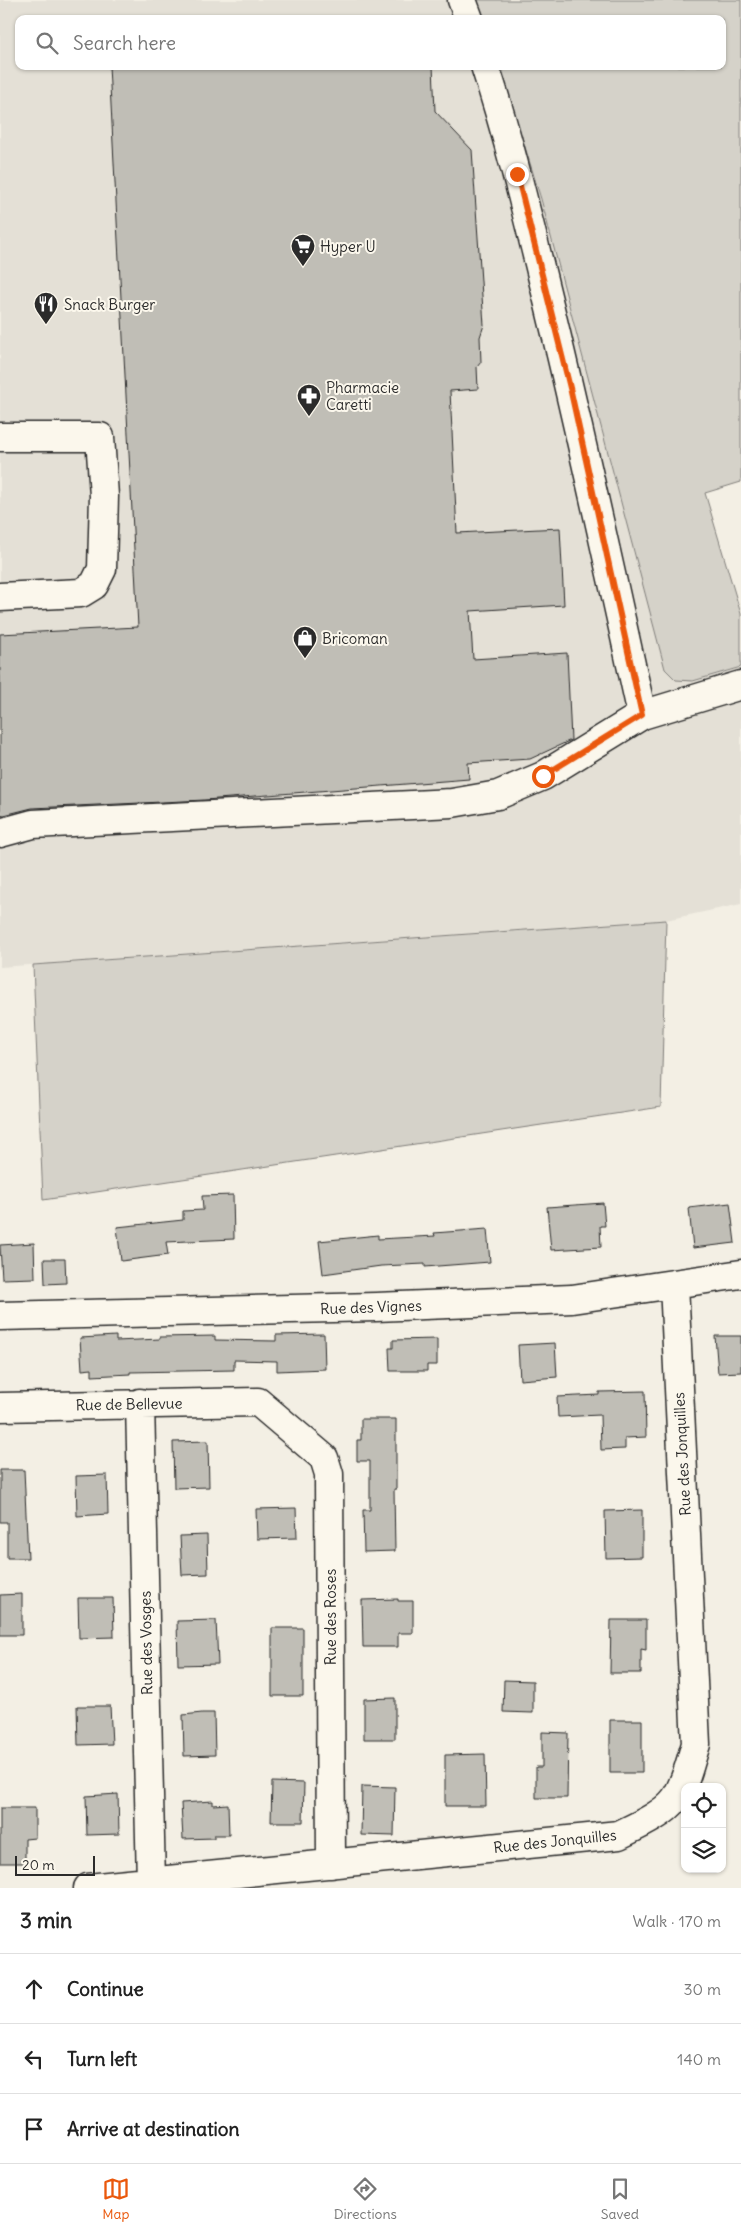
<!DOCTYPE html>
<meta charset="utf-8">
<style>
:root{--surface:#fff;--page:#f6f6f6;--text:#222;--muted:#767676;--line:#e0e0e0;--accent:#ea580c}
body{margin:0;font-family:Delius,sans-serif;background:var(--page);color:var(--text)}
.controls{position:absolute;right:15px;bottom:15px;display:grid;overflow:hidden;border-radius:10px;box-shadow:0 1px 4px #0004}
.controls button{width:45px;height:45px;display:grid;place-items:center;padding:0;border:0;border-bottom:1px solid var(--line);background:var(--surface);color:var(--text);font:25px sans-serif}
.scale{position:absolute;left:15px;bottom:12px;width:80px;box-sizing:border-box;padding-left:5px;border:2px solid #2b2b2b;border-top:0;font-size:14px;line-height:18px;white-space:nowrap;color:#2b2b2b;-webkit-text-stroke:4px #fbf7ec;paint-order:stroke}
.stop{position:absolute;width:15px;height:15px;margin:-11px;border:4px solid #ea580c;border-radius:50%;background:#fff}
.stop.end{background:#ea580c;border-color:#fff;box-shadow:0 1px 5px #0008}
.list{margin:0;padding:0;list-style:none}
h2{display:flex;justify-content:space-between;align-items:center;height:65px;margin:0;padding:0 20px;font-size:21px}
h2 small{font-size:16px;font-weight:400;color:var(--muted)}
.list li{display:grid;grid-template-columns:32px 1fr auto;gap:15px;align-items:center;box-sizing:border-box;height:70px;padding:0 20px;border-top:1px solid var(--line)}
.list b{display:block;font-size:19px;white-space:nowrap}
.list em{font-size:16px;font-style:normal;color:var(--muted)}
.icon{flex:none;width:28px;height:28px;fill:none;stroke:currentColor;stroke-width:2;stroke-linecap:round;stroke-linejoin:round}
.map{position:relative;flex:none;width:741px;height:1888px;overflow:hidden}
.search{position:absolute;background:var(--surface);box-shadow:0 1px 4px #0004;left:15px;right:15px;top:15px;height:55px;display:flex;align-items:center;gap:12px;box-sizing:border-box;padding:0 18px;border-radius:10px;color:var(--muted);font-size:19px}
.sheet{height:275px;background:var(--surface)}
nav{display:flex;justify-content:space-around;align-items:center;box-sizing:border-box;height:70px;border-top:1px solid var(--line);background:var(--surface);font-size:14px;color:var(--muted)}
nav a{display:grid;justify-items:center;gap:2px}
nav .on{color:var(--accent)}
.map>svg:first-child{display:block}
.built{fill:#e4e0d6}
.green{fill:#d5d2c9;stroke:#807e7a}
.building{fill:#c0beb6;stroke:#2b2b2b}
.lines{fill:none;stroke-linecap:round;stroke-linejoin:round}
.minor-casing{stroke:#2b2b2b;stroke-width:31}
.minor{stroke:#fbf7ec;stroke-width:28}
.route{stroke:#ea580c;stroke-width:6}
.labels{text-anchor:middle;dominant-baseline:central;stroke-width:4;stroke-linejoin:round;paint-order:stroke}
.poi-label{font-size:15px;fill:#2b2b2b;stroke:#fbf7ec;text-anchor:start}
.street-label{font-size:15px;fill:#2b2b2b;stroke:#fbf7ec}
</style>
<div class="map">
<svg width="741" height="1888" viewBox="0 0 741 1888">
<rect width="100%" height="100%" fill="#f3efe4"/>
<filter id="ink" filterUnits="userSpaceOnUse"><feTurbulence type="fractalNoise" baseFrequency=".02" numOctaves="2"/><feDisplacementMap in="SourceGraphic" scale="10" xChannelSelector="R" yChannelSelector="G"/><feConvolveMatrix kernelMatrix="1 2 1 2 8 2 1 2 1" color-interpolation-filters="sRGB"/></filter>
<g filter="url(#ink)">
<path class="built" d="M 0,0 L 477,0 L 483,19 L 19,19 L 19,66 L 500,66 L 541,199 L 665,669 L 693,681 L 741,667 L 741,904 L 666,920 L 0,967 Z"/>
<path class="green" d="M 477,0 L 741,0 L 741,482 L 705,493 L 741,614 L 741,667 L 693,681 L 676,680 L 665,669 L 541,199 L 500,66 L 722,66 L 722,19 L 483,19 Z
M 666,920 L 661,1107 L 43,1200 L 33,965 Z"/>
<path class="building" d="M 109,66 L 433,66 L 435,111 L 472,150 L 484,325 L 480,337 L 481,362 L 477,367 L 478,389 L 450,391 L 457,533 L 560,528 L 564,605 L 470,611 L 473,659 L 567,653 L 571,740 L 530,759 L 468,763 L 469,779 L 205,800 L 32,808 L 0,816 L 0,634 L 138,627 Z
M 233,1195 L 234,1239 L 166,1242 L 168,1255 L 121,1261 L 117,1227 L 183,1220 L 183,1211 L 203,1210 L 202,1196 Z
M 603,1203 L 605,1226 L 600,1226 L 601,1247 L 551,1250 L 547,1207 Z
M 730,1203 L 735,1243 L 693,1248 L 689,1208 Z
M 487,1229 L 490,1262 L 425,1267 L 425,1264 L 381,1266 L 323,1274 L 319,1241 L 378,1235 L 378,1239 L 435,1236 L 434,1233 Z
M 34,1243 L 35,1278 L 2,1279 L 0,1245 Z
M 44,1259 L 65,1259 L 66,1283 L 45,1284 Z
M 324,1334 L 325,1369 L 277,1371 L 277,1361 L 234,1360 L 234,1370 L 130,1372 L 130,1374 L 92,1376 L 92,1369 L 82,1370 L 80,1338 L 116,1336 L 116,1341 L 160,1339 L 160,1337 L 215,1336 L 215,1340 L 276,1341 L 276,1335 Z
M 715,1336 L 741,1336 L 741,1372 L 718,1373 Z
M 437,1339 L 437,1365 L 427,1365 L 427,1371 L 390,1371 L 389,1348 L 393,1348 L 393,1340 Z
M 555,1343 L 557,1377 L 520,1380 L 518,1345 Z
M 645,1391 L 646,1437 L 625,1438 L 625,1449 L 601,1450 L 600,1415 L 558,1417 L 557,1397 L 599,1395 L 599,1392 Z
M 361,1419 L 396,1419 L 396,1489 L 394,1489 L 395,1551 L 364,1552 L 363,1510 L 370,1510 L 370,1461 L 357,1461 L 357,1440 L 361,1440 Z
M 208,1441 L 209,1487 L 174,1488 L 173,1442 Z
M 0,1470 L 24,1470 L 28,1558 L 7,1558 L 7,1522 L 0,1522 Z
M 107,1475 L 108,1514 L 77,1516 L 76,1476 Z
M 296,1508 L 297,1538 L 257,1539 L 256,1509 Z
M 642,1510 L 642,1557 L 606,1558 L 605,1511 Z
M 207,1535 L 208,1574 L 182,1575 L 180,1536 Z
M 22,1594 L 22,1635 L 0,1635 L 0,1595 Z
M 78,1598 L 113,1598 L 114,1637 L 79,1638 Z
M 398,1599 L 398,1601 L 413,1601 L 413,1633 L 398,1633 L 398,1647 L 363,1647 L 362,1600 Z
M 216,1620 L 218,1664 L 178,1665 L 177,1621 Z
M 611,1620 L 646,1620 L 646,1650 L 641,1649 L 641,1673 L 610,1673 Z
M 272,1628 L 303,1628 L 303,1696 L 272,1696 Z
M 504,1680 L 533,1681 L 533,1713 L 503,1712 Z
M 395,1698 L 395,1739 L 364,1739 L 364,1699 Z
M 77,1706 L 110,1706 L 112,1744 L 78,1745 Z
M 202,1713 L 214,1713 L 215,1755 L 184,1756 L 183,1715 Z
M 610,1720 L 642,1720 L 642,1773 L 610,1773 Z
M 542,1732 L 568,1733 L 567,1798 L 536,1798 L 536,1767 L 542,1767 Z
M 485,1754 L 486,1806 L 445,1806 L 445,1755 Z
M 272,1782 L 304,1783 L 303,1822 L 271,1822 Z
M 362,1786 L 395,1787 L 394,1836 L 361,1835 Z
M 118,1794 L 119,1834 L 87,1835 L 86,1796 Z
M 213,1801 L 213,1805 L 228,1804 L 229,1835 L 214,1835 L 214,1838 L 183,1839 L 181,1803 Z
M 0,1808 L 35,1808 L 35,1838 L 25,1839 L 25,1863 L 0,1863 Z"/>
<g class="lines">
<defs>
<path id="minor" d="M 462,0 L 469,19
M 485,66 C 509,139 527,214 545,288 C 580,430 611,573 642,715
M 0,437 L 100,437 L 104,496 L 102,569 L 94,585 L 81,593 L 0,597
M 0,833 L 33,824 L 452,803 L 498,795 L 543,776 L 642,715 L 741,685
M 0,1316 L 376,1307 L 572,1299 L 741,1274
M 140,1403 L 151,1882
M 0,1407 L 258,1402 L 324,1458 L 329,1474 L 331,1864
M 88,1888 L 619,1835 C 637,1826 663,1815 675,1799 C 686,1783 690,1762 696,1744 L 674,1284"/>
</defs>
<use href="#minor" class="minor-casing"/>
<use href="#minor" class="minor"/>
</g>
</g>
<g class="lines" filter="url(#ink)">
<path class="route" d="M 517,174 L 571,392 L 642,715 L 543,776"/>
</g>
<defs>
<symbol id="supermarket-pin" viewBox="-11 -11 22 30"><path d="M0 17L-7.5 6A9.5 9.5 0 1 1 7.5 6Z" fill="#2b2b2b" stroke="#fbf7ec"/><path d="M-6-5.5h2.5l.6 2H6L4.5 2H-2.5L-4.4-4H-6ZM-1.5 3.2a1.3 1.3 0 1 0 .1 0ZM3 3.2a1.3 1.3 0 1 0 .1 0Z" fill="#fff"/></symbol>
<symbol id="restaurant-pin" viewBox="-11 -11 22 30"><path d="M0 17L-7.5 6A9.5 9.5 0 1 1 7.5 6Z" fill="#2b2b2b" stroke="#fbf7ec"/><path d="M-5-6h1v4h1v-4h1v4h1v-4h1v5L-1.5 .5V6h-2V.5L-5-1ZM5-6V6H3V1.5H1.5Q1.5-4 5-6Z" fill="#fff"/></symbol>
<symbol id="pharmacy-pin" viewBox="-11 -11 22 30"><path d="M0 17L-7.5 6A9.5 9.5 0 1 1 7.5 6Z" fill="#2b2b2b" stroke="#fbf7ec"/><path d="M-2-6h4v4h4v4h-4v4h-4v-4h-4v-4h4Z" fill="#fff"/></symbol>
<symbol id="shop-pin" viewBox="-11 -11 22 30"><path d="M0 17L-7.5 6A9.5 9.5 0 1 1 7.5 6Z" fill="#2b2b2b" stroke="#fbf7ec"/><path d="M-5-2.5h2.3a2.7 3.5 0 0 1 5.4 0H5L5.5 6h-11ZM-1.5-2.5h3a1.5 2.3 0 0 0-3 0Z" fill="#fff"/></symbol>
</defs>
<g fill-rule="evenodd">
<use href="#supermarket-pin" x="289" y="232" width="28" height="38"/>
<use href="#restaurant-pin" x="32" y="290" width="28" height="38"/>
<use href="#pharmacy-pin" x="295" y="382" width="28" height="38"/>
<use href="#shop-pin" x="291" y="624" width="28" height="38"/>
</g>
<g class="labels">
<g class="poi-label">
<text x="320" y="246">Hyper U</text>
<text x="64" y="304">Snack Burger</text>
<text x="326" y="387">Pharmacie<tspan x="326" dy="17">Caretti</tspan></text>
<text x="322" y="638">Bricoman</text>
</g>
<g class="street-label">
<text transform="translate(371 1307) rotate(-2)">Rue des Vignes</text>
<text transform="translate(129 1404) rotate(-1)">Rue de Bellevue</text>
<text transform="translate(682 1454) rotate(-93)">Rue des Jonquilles</text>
<text transform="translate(330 1617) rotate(-90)">Rue des Roses</text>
<text transform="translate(146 1643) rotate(-91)">Rue des Vosges</text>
<text transform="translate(555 1841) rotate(-6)">Rue des Jonquilles</text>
</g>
</g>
</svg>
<div class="controls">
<button><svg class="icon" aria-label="locate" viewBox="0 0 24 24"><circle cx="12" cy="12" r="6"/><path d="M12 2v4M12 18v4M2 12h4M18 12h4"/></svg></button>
<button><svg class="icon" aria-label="layers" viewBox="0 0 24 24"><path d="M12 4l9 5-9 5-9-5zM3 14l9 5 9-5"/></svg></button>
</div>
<div class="scale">20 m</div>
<div class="stop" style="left:543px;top:776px"></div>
<div class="stop end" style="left:517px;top:174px"></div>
<div class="search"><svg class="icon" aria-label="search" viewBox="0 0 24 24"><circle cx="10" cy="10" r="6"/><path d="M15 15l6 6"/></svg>Search here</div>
</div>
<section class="sheet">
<h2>3 min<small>Walk · 170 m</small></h2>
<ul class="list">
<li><svg class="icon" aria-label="ahead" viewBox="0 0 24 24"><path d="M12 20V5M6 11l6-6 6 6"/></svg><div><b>Continue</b></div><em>30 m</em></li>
<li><svg class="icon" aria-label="left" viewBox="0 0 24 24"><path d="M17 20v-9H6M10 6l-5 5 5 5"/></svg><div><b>Turn left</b></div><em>140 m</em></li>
<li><svg class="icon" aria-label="arrive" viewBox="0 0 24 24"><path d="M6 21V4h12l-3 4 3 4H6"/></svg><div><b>Arrive at destination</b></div></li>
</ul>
</section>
<nav>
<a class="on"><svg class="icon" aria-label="map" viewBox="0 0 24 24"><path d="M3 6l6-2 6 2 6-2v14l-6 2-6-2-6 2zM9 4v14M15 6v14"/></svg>Map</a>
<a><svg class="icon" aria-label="directions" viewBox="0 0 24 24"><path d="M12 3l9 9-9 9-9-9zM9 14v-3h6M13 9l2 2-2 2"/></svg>Directions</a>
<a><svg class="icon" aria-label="saved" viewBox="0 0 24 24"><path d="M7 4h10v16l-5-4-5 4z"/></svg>Saved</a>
</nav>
